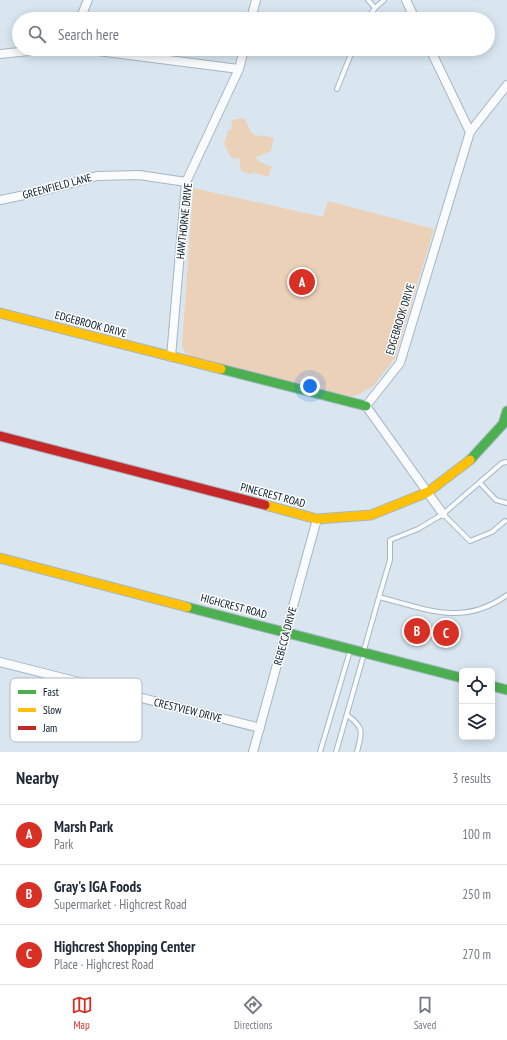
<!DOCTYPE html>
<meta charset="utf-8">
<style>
:root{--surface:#fff;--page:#f6f6f7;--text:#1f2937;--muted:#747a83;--line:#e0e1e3;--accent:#d93025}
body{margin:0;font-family:"PT Sans Narrow",sans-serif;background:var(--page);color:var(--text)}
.controls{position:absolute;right:12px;bottom:12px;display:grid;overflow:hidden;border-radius:6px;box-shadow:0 2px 10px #0003}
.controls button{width:36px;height:36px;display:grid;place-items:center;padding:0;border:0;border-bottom:1px solid var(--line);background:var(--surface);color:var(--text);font:20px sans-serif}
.you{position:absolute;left:310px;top:386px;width:14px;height:14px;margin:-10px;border:3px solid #fff;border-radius:50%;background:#1a73e8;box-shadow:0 0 0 6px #1a73e833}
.badge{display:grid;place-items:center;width:26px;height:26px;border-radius:50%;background:var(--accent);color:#fff;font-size:13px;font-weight:700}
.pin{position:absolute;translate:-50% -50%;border:2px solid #fff;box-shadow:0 1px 4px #0006}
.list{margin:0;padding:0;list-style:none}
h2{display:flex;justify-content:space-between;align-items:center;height:52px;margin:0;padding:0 16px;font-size:17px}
h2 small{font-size:13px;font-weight:400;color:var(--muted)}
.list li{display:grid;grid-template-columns:26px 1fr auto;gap:12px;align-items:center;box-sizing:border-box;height:60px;padding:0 16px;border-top:1px solid var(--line)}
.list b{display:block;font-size:15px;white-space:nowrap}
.list p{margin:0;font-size:13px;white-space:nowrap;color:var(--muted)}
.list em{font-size:13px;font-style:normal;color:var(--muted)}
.icon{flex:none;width:22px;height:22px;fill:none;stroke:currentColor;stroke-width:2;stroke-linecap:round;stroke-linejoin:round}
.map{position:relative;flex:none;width:507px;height:752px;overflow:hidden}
.search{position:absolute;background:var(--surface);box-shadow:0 2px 10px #0003;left:12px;right:12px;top:12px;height:44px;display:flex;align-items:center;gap:10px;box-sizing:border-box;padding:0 14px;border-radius:22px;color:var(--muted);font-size:15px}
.sheet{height:232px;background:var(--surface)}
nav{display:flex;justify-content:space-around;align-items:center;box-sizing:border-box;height:56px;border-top:1px solid var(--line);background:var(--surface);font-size:11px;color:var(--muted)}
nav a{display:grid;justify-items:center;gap:2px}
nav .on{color:var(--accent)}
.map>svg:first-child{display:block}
.green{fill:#ecd1b9}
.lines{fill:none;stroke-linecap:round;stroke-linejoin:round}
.lane-casing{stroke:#a5b6c3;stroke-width:6}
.street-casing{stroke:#a5b6c3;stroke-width:10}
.fast-casing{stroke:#a5b6c3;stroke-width:11}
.slow-casing{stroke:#a5b6c3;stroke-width:11}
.jam-casing{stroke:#a5b6c3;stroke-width:11}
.lane{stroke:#f9fbfd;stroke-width:4}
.street{stroke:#f9fbfd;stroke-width:8}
.fast{stroke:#4caf50;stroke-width:9}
.slow{stroke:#ffc107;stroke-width:9}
.jam{stroke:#c62828;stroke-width:9}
.labels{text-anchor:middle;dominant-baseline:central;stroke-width:3;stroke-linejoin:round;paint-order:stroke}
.street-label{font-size:11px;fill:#011626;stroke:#fff}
.key{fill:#fff;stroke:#b3b9be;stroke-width:1}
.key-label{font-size:11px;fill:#011626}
</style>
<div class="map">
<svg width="507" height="752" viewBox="0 0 507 752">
<rect width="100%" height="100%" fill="#d9e6f0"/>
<path class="green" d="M 244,118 L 252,133 L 259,137 L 260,135 L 274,138 L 271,151 L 256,157 L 258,161 L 272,167 L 269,175 L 266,177 L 254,172 L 251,174 L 241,171 L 239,158 L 231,158 L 224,144 L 228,131 L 231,130 L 232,120 Z
M 193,188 L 323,217 L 328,201 L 434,229 L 395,358 L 373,386 L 356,396 L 347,396 L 192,357 L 185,353 L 182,346 Z"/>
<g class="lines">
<defs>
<path id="lane" d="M 368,0 L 375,8
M 367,19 L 375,8 L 384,0
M 337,89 L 353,49
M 480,483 L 496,500 L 507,503
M 443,514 L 470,541 L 492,532 L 505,521
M 379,597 L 390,560 L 390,540 L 418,529 L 443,514 L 502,463 L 507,462
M 364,650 L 379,597 C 426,609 463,627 507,595
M 347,715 C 365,728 362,732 357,752
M 320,752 L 350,651
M 336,752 L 364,654"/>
<path id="street" d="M 406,0 L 415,19
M 80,19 L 88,0
M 251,19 L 256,0
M 82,49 L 239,69
M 430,49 L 470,132
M 0,54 L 49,49
M 0,200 L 39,192 L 97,176 L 139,175 L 186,182
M 171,357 L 186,182 L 239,69 L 244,49
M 443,514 L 366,406 L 400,363 L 470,132 L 507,85
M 0,662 L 260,728
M 253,752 L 317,519"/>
<path id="fast" d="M 221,369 L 366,406
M 470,460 L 503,424 L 507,411
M 187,607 L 462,678
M 492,686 L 507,690"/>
<path id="slow" d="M 0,313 L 221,369
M 265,505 L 317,519 L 371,515 L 428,492 L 470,460
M 0,558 L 187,607"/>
<path id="jam" d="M 0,436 L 265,505"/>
</defs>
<use href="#lane" class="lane-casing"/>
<use href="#street" class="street-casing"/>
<use href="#fast" class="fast-casing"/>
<use href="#slow" class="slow-casing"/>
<use href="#jam" class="jam-casing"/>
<use href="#lane" class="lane"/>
<use href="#street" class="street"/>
<use href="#fast" class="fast"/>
<use href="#slow" class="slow"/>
<use href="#jam" class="jam"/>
</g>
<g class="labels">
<g class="street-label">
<text transform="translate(57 186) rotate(-15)">GREENFIELD LANE</text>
<text transform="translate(184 221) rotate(-84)">HAWTHORNE DRIVE</text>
<text transform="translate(400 319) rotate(-73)">EDGEBROOK DRIVE</text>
<text transform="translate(91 324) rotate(15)">EDGEBROOK DRIVE</text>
<text transform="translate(273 495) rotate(15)">PINECREST ROAD</text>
<text transform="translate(234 606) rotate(15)">HIGHCREST ROAD</text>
<text transform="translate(285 636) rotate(-75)">REBECCA DRIVE</text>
<text transform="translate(188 710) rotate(14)">CRESTVIEW DRIVE</text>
</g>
</g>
<rect x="10" y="678" width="132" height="64" rx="6" class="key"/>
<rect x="18" y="690" width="18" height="4" fill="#4caf50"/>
<rect x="18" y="708" width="18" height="4" fill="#ffc107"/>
<rect x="18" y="726" width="18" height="4" fill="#c62828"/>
<g class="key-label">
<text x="43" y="696">Fast</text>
<text x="43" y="714">Slow</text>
<text x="43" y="732">Jam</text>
</g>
</svg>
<div class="controls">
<button><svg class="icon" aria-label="locate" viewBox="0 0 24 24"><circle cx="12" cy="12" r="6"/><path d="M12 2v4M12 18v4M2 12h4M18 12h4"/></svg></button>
<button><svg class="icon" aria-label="layers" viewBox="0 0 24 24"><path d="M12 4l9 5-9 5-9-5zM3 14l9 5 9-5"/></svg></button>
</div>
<div class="you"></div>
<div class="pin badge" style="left:302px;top:282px">A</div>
<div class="pin badge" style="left:417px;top:631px">B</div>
<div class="pin badge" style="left:446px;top:633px">C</div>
<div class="search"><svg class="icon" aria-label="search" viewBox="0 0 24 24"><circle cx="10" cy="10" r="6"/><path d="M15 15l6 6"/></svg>Search here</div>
</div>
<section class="sheet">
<h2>Nearby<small>3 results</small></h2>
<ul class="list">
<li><span class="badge">A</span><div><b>Marsh Park</b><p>Park</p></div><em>100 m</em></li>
<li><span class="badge">B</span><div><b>Gray's IGA Foods</b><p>Supermarket · Highcrest Road</p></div><em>250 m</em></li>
<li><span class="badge">C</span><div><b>Highcrest Shopping Center</b><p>Place · Highcrest Road</p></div><em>270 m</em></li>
</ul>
</section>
<nav>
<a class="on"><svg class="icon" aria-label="map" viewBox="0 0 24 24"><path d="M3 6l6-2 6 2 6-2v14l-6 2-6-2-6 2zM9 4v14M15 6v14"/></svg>Map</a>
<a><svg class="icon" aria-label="directions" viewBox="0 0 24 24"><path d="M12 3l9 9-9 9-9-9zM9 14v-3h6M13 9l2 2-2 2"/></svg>Directions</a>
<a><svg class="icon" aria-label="saved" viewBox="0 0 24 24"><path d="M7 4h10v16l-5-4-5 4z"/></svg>Saved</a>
</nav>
